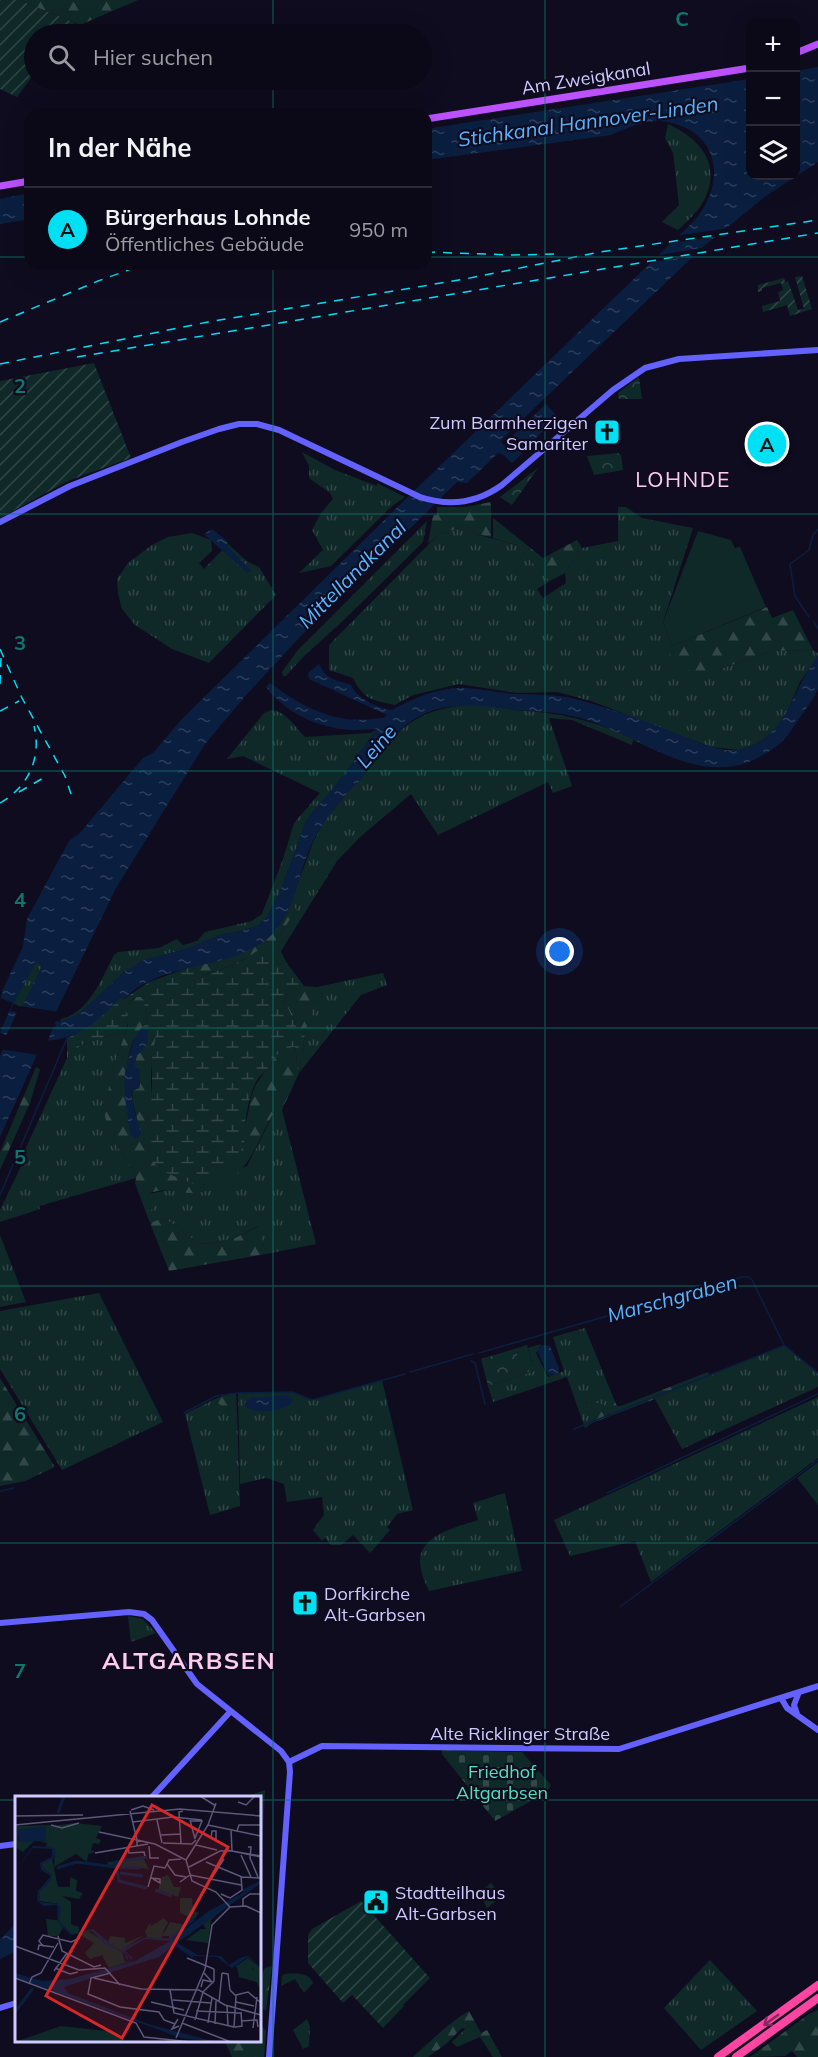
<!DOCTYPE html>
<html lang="de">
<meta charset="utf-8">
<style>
:root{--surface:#0b0917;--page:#191724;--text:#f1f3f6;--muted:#9a9aa1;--line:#2b2a36;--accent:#00e0f5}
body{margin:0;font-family:Mulish,sans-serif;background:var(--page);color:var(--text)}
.controls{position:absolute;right:18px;top:18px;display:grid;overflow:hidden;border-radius:12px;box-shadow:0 6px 24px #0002}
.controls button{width:54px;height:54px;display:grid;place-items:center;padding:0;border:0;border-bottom:2px solid var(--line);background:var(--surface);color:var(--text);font:30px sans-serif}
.you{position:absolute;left:560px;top:952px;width:21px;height:21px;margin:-15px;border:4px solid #fff;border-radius:50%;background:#1a73e8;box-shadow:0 0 0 9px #1a73e833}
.badge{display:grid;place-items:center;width:39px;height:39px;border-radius:50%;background:var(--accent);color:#111;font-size:20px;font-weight:700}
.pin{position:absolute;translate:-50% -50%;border:3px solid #fff;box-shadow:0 2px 6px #0006}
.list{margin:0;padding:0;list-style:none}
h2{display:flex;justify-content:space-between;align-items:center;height:78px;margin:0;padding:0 24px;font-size:26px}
h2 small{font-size:20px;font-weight:400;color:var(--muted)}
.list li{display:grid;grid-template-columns:39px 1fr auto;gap:18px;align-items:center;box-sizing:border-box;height:84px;padding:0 24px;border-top:2px solid var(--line)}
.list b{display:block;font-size:22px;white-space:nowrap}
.list p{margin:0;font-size:20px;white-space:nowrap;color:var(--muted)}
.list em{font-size:20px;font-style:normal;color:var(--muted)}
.icon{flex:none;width:33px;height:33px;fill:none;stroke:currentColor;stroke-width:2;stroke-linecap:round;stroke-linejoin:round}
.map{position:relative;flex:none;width:818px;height:2057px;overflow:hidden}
.search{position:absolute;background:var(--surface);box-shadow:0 6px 24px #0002;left:24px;top:24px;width:408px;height:66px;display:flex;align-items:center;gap:15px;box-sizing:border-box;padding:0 21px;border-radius:33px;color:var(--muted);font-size:22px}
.panel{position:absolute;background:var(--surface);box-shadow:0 6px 24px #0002;left:24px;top:108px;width:408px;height:162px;border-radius:18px}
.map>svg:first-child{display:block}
.grass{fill:url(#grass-tufts)}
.forest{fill:url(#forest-firs)}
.wetland{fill:url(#wetland-marsh)}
.cemetery{fill:url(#cemetery-stones)}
.park{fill:url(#park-crowns)}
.garden{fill:url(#garden-furrows)}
.pitch{fill:#0f2928}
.water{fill:url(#water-ripples);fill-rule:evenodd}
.pier{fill:#0f0c1f}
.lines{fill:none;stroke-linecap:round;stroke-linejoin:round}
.stream{stroke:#0a1f40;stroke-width:1.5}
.secondary{stroke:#6361ff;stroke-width:6}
.primary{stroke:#bb51ff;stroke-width:7}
.highway{stroke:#ff45a1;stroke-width:8}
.rail{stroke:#00e0f5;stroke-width:1.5;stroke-dasharray:9 8;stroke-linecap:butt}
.oneway{stroke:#872860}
.grid{fill:none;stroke:#0f766e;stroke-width:1.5;stroke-opacity:0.55}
.labels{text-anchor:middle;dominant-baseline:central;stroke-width:4.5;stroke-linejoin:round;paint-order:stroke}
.street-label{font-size:18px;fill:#cfcaff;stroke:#0f0c1f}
.poi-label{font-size:18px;fill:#cfcaff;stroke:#0f0c1f;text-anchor:start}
.park-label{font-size:18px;fill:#55e1bb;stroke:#0f0c1f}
.water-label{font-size:20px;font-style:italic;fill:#58b4ff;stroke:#0f0c1f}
.quarter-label{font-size:21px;letter-spacing:1.5px;fill:#ffcced;stroke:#0f0c1f}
.district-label{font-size:24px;font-weight:bold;letter-spacing:1.5px;fill:#ffcced;stroke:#0f0c1f}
.inset-river{fill:none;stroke:#0a1f40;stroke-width:3}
.inset-road{fill:none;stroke:#5c5879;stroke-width:1.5}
.view{fill:#d62828;fill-opacity:0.15;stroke:#d62828;stroke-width:3}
.inset-edge{fill:none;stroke:#cfcaff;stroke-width:3}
.grid-label{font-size:20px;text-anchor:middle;font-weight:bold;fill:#0f766e;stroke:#0f0c1f;stroke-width:4.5;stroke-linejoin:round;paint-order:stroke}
</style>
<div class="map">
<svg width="818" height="2057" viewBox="0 0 818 2057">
<defs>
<pattern id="grass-tufts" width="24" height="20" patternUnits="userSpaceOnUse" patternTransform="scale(1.5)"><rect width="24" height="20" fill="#0f2928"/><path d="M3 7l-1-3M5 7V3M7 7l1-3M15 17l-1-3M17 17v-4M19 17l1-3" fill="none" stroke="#314748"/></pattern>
<pattern id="forest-firs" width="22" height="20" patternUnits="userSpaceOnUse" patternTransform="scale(1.5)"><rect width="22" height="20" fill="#0f2928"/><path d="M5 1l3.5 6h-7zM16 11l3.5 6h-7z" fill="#314748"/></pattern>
<pattern id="wetland-marsh" width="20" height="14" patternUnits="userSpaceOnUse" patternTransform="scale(1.5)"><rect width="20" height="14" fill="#0f2928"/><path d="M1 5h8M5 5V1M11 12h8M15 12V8" fill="none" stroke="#314748"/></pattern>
<pattern id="cemetery-stones" width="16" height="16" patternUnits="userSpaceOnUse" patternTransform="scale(1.5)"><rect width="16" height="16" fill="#0f2928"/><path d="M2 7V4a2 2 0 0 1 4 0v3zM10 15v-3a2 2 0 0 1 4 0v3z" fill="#314748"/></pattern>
<pattern id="park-crowns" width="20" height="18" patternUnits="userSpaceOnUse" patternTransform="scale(1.5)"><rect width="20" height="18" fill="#0f2928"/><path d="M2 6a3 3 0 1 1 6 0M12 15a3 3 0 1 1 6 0" fill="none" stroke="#314748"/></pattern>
<pattern id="garden-furrows" width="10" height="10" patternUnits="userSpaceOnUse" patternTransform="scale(1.5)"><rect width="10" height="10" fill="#0f2928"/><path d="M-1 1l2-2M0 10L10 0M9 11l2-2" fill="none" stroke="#314748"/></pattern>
<pattern id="water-ripples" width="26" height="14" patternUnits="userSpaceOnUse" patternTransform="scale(1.5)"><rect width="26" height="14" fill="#0a1f40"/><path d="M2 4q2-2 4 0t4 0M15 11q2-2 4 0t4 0" fill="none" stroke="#2d3e5d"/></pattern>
</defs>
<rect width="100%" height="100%" fill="#0f0c1f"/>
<path class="grass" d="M 668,124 C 701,139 723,166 703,202 C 697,213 686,222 678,230 L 662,222 L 679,205 L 673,153 L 665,138 Z
M 302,452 L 335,470 L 377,486 L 377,483 L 405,497 L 391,507 L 331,566 L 299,573 L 323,550 L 312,530 L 321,513 L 333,499 L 330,493 L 309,478 L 309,466 Z
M 618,507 L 626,507 L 642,518 L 693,528 L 663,622 L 672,646 L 668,652 L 717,670 L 772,651 L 813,650 L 818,653 L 818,656 L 800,682 L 786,714 L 778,725 L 767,737 L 754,745 L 739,750 L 711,747 L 591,701 L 557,692 L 516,693 L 459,684 L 413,695 L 395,705 C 372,700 364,700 353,678 L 329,670 L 329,645 L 438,535 L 467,525 L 476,534 L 516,545 L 550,581 L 537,589 L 543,598 L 566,583 L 565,573 L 582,548 L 618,541 Z
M 427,521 L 423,542 L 346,618 L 303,657 L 286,676 L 283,676 L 282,672 L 297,651 Z
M 192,533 L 211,540 L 212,551 L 199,563 L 204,569 L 228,544 L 248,562 L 259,567 L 276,595 L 209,663 L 172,649 L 135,625 L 122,609 L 118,594 L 117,579 L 128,563 L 152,545 L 168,537 Z
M 466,705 C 486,705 505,709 526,711 C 567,714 595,722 633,738 L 632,745 L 572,720 L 549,718 L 572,786 L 553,793 L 548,782 L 438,835 L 411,794 L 359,838 L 337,861 L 281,951 L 276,941 L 296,910 L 292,900 L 313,842 L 325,820 L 353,786 L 359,782 C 391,737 407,711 466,705 Z
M 271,710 C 286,711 295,727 305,737 L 371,733 L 377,729 L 336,785 L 307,819 L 280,892 L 266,918 L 259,925 L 245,930 L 223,934 L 186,949 L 144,960 L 124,972 L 79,1014 L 60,1022 L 61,1019 C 89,1013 102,978 114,955 L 118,952 L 159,948 L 177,939 L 183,945 L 197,941 L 205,932 L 252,921 L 262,914 L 283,859 L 294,823 L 320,793 L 243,756 L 227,759 L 264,713 Z
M 36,962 L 41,964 L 41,968 L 22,1008 L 13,1003 Z
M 383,973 L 387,985 L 361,995 L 299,1073 L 306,1028 L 312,1019 L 312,1004 L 323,996 L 317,987 Z
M 127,1029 L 111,1073 L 109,1135 L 131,1166 L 136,1178 L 39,1206 L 40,1209 L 0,1222 L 0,1210 L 25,1158 L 24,1152 L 67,1058 L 81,1045 Z
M 284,1105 L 282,1110 L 316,1244 L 266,1254 L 258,1226 L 235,1238 L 209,1244 L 197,1243 L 181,1229 L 163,1218 L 150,1223 L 145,1210 L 153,1209 L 148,1194 L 170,1190 L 187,1193 L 247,1166 L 274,1113 Z
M 0,1235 L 26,1302 L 0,1307 Z
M 99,1293 L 163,1422 L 62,1470 L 0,1369 L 0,1311 Z
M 585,1328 L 615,1402 L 611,1410 L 599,1403 L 587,1411 L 592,1423 L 585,1428 L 567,1377 L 493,1402 L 488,1386 L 534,1371 L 528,1348 L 541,1344 L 536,1353 L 548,1377 L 564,1371 L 553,1337 Z
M 784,1345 L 818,1373 L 818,1387 L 682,1449 L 655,1399 L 709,1378 L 709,1376 Z
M 382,1380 L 413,1510 L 397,1514 L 387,1527 L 390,1530 L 370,1553 L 353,1535 L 341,1545 L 331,1545 L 325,1538 L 322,1541 L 313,1530 L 324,1515 L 322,1497 L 287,1502 L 284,1484 L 266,1478 L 240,1484 L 238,1393 L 292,1392 L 312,1400 Z
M 818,1397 L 818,1458 L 651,1582 L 635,1541 L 570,1556 L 554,1520 Z
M 215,1399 L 219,1404 L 237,1414 L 240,1506 L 210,1515 L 185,1414 Z
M 505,1493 L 522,1571 L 429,1591 C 426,1584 422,1577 421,1569 C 413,1536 455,1528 478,1520 L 473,1503 Z
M 128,1616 L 143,1619 L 156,1633 L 131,1642 Z
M 710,1960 L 757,2011 L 701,2050 L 664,2008 Z
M 285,1974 C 294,1973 309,1972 313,1983 L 304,1993 L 295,1979 L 281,1986 L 282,1976 Z
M 307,2019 L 310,2027 L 309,2046 L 303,2049 L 293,2030 Z"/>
<path class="forest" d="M 19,0 L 138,0 L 80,25 Z
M 491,502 L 491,537 L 476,534 L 467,525 L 438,535 L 428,544 L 433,515 L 437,515 L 437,507 L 466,507 Z
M 493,518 L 543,558 L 577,540 L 582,548 L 565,573 L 550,581 L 516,545 L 493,538 Z
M 767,607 L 772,618 L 793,610 L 813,650 L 772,651 L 717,670 L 701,674 L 681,668 L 668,652 L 672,646 Z
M 292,900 L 296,910 L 276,941 L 286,962 L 279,964 L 270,951 L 245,958 L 236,964 L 204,975 L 198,973 L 193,966 C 240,958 271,947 292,900 Z
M 304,986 L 317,987 L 323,996 L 312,1004 L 312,1019 L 306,1028 L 297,1028 L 284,1000 L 290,991 Z
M 135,997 L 141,997 L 144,1001 L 147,1022 C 143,1027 138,1031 135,1037 C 128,1047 122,1091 127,1103 C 131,1113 137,1123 142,1133 C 131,1106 129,1083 137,1055 L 146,1047 L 148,1031 L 154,1026 L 157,1029 L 156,1042 L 151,1059 L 151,1155 C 158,1175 185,1179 204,1185 C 220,1176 235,1162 243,1145 C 245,1141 243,1137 243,1132 C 244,1126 247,1120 248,1114 C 252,1090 253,1087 268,1068 C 277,1056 277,1048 295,1046 C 297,1056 296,1064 299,1073 C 294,1083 290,1094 285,1103 C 282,1108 275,1111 272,1116 C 252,1151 248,1180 203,1192 C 185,1197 167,1185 148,1194 L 154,1209 L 145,1210 L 135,1183 L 136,1178 L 131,1166 L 109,1135 L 105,1116 L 111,1073 L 128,1026 L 125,1012 L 127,1006 Z
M 36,1067 L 40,1069 L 30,1103 L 0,1170 L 0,1152 Z
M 163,1218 L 181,1229 L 197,1243 L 209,1244 L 235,1238 L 259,1226 L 266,1254 L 169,1271 L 150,1223 Z
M 708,1372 L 710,1378 L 592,1423 L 587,1411 L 590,1404 L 599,1403 L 611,1409 L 615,1402 L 617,1406 L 621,1406 Z
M 0,1378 L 55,1467 L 25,1481 L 0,1486 Z
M 231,1393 L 236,1393 L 240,1484 L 237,1415 L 219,1404 L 215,1399 Z
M 272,1966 L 266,2011 L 262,2008 L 263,2006 L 260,1992 L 260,1974 L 262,1974 L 265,1968 Z
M 818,2010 L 818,2057 L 797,2057 L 792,2051 L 785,2056 L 750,2057 L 809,2014 Z
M 469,2011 L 481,2033 L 487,2030 L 502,2057 L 493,2057 L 480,2037 L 469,2025 L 465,2029 L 462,2028 L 446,2044 L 428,2057 L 413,2057 C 431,2041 449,2022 469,2011 Z
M 262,2026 L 266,2031 L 264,2057 L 232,2057 L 225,2042 L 260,2040 L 260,2027 Z"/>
<path class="wetland" d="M 264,947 L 270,951 L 279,964 L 286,962 L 304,986 L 290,991 L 284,1000 L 297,1028 L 306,1028 L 299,1073 C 296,1064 297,1056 295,1047 C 278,1048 277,1056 268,1068 C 264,1073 259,1076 256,1082 C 249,1095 246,1116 244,1131 C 243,1135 245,1140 244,1144 C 240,1156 218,1180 206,1184 C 199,1186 190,1183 184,1180 C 174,1176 158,1171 153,1161 C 143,1145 153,1095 152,1075 C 152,1070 151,1065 151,1061 C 152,1050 156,1040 157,1029 L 154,1026 L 148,1031 L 146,1047 L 137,1055 L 134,1066 L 140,1069 L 140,1088 L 131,1091 L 134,1112 L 142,1133 L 136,1139 L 130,1135 L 126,1100 L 125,1071 L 135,1036 L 147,1022 L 144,1002 L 141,997 L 135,997 C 119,1011 129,1014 127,1029 L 81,1045 L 67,1058 L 67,1038 C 89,1028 103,1015 120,998 L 124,999 L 149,982 L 193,966 L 198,973 L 205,975 L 236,964 Z"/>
<path class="cemetery" d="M 442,1750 L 522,1752 L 551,1785 L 547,1792 L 495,1821 L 442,1754 Z"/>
<path class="park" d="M 639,377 L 642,399 L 619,399 L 618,393 Z
M 618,453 L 621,455 L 623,470 L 594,475 L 587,456 Z
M 538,468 L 512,505 L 500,497 Z
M 527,1345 L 534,1371 L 488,1386 L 481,1359 Z
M 491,1883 L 502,1896 L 487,1908 L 479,1892 Z
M 469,2025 L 480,2037 L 457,2047 L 452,2042 Z"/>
<path class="garden" d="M 0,0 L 19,0 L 75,23 L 66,34 L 34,34 L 34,74 L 17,97 L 0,89 Z
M 802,276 L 812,309 L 790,316 L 787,305 L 763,312 L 762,306 L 780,301 L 778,292 L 783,290 L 781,283 L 762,288 L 762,291 L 758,292 L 758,285 L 784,278 L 785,282 L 788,281 L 798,310 L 804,309 L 795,277 Z
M 94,363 L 131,458 L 68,481 L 0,518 L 0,381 Z
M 361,1901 L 430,1978 L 403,2005 L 404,2006 L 383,2028 L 352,1995 L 343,2003 L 308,1963 L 308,1935 L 312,1929 Z"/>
<path class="pitch" d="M 698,531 L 731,540 L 735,548 L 740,547 L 766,607 L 672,646 L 663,622 Z
M 527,1347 L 533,1369 L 523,1372 L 516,1351 Z
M 818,1462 L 818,1505 L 797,1478 Z
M 265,1790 L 265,1792 L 262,1850 L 260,1850 L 260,1798 L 244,1797 Z"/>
<path class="water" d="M 818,67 L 818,162 L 766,196 L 704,246 L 501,440 L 502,444 L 506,446 L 510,438 L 546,404 L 558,417 L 522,451 L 522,454 L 512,463 L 502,454 L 498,453 L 467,483 L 457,482 L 297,640 L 247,694 L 205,744 L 116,888 L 52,1020 L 60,1022 L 79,1014 L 124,972 L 144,960 L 186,949 L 223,934 L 245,930 L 259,925 L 266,918 L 280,892 L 307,819 L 336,785 L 377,729 C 369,729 361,730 353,730 C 318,728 287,714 266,687 L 270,683 C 293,700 317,715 346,719 C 358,721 372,719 384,718 L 387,715 L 309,679 L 308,673 L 319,664 C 326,680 336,680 351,685 C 357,699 378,708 392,710 C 415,697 439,687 466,688 C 482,689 499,693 515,694 C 539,695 560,694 583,701 C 611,709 638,718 665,729 C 684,736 705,747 725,750 C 736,751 746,749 756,744 C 790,725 795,684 818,656 C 818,665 818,679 818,688 C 813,701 801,715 794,726 C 785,741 776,748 761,756 C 699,792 636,732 577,717 C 561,713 544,711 528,711 C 497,709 468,701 437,709 C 399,720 380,752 359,782 L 353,786 C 338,804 324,820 313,841 C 297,872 296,917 266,940 C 226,971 159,961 124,999 L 120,998 C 95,1024 79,1039 43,1041 L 0,1137 L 0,1056 L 9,1036 L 0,1033 L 0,1000 L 3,989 L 23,947 L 27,919 L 69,841 L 80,833 L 143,758 L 153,753 L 182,719 L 416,489 L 693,222 C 726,186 722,134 669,122 C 649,118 629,127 611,135 L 426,160 L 426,129 L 750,79 L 750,176 L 796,176 L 796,71 ZM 36,962 L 41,964 L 41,968 L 19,1013 L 10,1011 Z
M 30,193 L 30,219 L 0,224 L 0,199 Z
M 212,529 L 226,540 L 230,549 L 252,571 L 247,573 L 204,534 Z
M 141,1029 L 148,1031 L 146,1047 L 137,1055 L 134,1066 L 140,1069 L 140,1088 L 131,1091 L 134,1112 L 142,1133 L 136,1139 L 130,1135 C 128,1115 123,1094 125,1073 C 126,1068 128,1064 129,1060 C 132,1047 132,1039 141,1029 Z
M 542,1345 L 550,1346 L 559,1369 L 558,1373 L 550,1376 L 548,1375 L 537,1350 Z
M 287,1395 L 293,1399 L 290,1405 C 278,1410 254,1417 244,1405 L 246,1401 L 251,1398 Z
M 16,1924 L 16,1951 L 0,1959 L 0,1939 Z"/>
<path class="pier" d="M 730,228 L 720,236 L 666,244 L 674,236 Z
M 707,247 L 699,255 L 646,263 L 654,256 Z
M 0,998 L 13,1003 L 0,1032 Z
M 20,1006 L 59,1012 L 55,1024 L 56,1026 L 53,1027 L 48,1040 L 49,1042 L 44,1044 L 39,1055 L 0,1049 Z"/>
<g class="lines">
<path class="stream" d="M 809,617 L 795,596 L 790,564 L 809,550 L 813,535 L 818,529
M 814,622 L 818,629
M 0,1195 L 68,1036
M 479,1353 L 742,1277 L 748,1277 L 752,1280 L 784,1345 L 818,1373
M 471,1361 L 475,1363 L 485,1404
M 410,1372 L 473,1354
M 240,1393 L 292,1392 L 312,1400 L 405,1374
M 184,1413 L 216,1396 L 238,1393
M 574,1429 L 783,1346
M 0,1491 L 14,1488
M 607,1493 L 818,1394
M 620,1607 L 818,1460"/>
<path class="secondary" d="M 0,522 L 70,486 L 182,442 L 219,429 L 239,424 L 257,424 L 279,430 L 420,497 C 450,507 477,503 502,485 L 613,390 L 645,368 L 679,359 L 818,350
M 0,1623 L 129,1612 L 144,1614 L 152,1620 L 197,1684 L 281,1751 L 289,1762 L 290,1772 L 269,2057
M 781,1698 L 787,1708 L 818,1730
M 797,1714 L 794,1705 L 799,1692
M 289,1762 L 322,1746 L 619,1749 L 818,1686
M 151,1798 L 230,1712
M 0,1846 L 16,1844
M 0,2008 L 16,2003"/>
<path class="primary" d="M 796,53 L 818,44
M 426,119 L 750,68
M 0,186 L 30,181"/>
<path class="highway" d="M 718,2057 L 818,1985
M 736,2057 L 818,1998"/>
<path class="rail" d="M 426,252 L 513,255 L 555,254
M 0,322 L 98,281 L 145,264
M 77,357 L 818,233
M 0,364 L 208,322 L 465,279 L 600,252 L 818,220
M 0,649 L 22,698 L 65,776 L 71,794
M 0,684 L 1,658
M 0,711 L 19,701
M 19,792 L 45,777
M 0,803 C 28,787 42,758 34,726"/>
</g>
<defs><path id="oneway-shaft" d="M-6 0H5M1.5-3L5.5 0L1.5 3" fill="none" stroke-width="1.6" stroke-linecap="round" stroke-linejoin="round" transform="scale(1.5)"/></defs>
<use class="oneway" href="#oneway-shaft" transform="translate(771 2020) rotate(144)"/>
<path class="grid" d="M 273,0 L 273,34M 545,0 L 545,2057M 273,80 L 273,114M 0,257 L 30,257M 426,257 L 818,257M 273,264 L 273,2057M 0,514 L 818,514M 0,771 L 818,771M 0,1028 L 818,1028M 0,1286 L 818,1286M 0,1543 L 818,1543M 0,1800 L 16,1800M 260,1800 L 818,1800"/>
<defs>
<symbol id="church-square" viewBox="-11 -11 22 22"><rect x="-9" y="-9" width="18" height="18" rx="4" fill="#00e0f5" stroke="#0f0c1f"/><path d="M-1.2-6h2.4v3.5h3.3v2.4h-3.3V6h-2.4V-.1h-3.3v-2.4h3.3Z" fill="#111"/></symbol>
<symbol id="civic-square" viewBox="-11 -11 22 22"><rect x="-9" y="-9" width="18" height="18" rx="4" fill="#00e0f5" stroke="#0f0c1f"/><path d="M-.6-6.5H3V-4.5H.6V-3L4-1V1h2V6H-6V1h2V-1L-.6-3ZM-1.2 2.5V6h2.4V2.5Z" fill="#111"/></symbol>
</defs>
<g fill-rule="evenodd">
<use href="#church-square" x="592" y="417" width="30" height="30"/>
<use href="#church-square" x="290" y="1588" width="30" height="30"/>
<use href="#civic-square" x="361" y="1887" width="30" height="30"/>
</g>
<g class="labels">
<g class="street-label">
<text transform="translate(586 78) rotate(-9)">Am Zweigkanal</text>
<text x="520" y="1733">Alte Ricklinger Straße</text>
</g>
<g class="poi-label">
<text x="588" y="422" text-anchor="end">Zum Barmherzigen<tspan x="588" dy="21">Samariter</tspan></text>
<text x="324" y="1593">Dorfkirche<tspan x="324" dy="21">Alt-Garbsen</tspan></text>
<text x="395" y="1892">Stadtteilhaus<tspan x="395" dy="21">Alt-Garbsen</tspan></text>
</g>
<g class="park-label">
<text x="502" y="1771">Friedhof<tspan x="502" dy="21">Altgarbsen</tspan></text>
</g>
<g class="water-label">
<text transform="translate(588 121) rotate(-8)">Stichkanal Hannover-Linden</text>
<text transform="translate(352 574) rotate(-45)">Mittellandkanal</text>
<text transform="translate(376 746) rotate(-49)">Leine</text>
<text transform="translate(672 1298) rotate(-15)">Marschgraben</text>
</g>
<g class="quarter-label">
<text x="683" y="479">LOHNDE</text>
</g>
<g class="district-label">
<text x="189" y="1660">ALTGARBSEN</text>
</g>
</g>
<g transform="translate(15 1796)">
<rect width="246" height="246" fill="#0f0c1f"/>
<path d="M 91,55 L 93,66 L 128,62 L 134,73 L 93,69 ZM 37,63 L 43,91 L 55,91 L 55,81 L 62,84 L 61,95 L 68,97 L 64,103 L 47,100 L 56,106 L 56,128 L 64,131 L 64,138 L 57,138 L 44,126 L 44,108 L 24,105 L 25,95 L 37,79 L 27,73 L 27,66 ZM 153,79 L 159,91 L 166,91 L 163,101 L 143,94 L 147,81 ZM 165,102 L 177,102 L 178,115 L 184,117 L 180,122 L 156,140 L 148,140 L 155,126 L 171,129 L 172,120 L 165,117 ZM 31,123 L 42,124 L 48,132 L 43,140 L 33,140 ZM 72,135 L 107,156 L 110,166 L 116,165 L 94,172 L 87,159 L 75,163 L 70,157 L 79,147 L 65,139 ZM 130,139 L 106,154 L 99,152 L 91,146 L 87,141 L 93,147 L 95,140 L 110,142 L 110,147 ZM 233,162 L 246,172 L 244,192 L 238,172 L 220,171 Z" fill="#0f2928"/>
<path d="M 60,27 L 87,30 L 81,42 L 86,44 L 84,48 L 78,47 L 76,54 L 81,56 L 73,58 L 72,66 L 61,58 L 39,71 L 40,54 L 31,50 L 37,30 ZM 206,115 L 196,124 L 193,147 L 171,144 L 186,133 L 191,133 L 188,128 ZM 46,230 L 101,236 L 109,246 L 0,246 Z" fill="#0f2928"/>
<path d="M 149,122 L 153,127 L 146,139 L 154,130 L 146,142 L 155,142 L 144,143 L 132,141 L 130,135 L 135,127 L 136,130 Z" fill="#0f2928"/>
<path d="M 38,29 L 32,47 L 20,44 L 8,56 L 0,51 L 0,30 ZM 31,31 L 31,45 L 3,45 L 3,34 ZM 236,171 L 243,178 L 244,187 L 224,181 L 222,171 Z" fill="#0f2928" fill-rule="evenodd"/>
<path d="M 31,31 L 31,45 L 4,46 L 3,34 ZM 18,50 L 37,51 L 41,56 L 38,63 L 26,69 L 37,79 L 35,86 L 25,95 L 25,106 L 44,108 L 46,113 L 44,125 L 57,138 L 78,133 L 104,154 L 131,141 L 157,143 L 194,115 L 246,87 L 162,147 L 183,159 L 206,160 L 214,169 L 227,161 L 234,160 L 246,171 L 233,161 L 217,172 L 202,161 L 177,160 L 181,164 L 159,149 L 144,161 L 49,191 L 53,197 L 133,228 L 201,246 L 166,242 L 0,181 L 0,177 L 27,185 L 55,183 L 120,165 L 155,145 L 130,143 L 110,155 L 117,161 L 117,165 L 112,158 L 109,156 L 114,163 L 112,164 L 108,156 L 91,149 L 77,135 L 56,139 L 43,127 L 42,109 L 28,110 L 22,104 L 23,95 L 36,80 L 26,74 L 25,67 L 37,61 L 37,53 L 18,52 L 0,75 Z" fill="#0a1f40"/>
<path class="inset-river" d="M 43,17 L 49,0M 42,72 L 61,66 L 101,71 L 104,85 L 132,92M 125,72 L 102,71 L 100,66 L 132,61M 105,77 L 128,80M 140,94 L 157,100M 228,95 L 246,86M 154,143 L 179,123M 0,216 L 18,192"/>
<path class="inset-road" d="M 185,0 L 201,10M 223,6 L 231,9 L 240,0M 116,14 L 128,10 L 139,14M 115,15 L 122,44 L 140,48 L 171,64 L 177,85 L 201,96 L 215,111 L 197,129 L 190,173 L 161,242M 0,20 L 68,19M 142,24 L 147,47M 175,24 L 180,43M 176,25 L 187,25 L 180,42M 118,26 L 158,21 L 187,24M 0,29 L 165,13 L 246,20M 36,29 L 47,32 L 64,27M 193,29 L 246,40M 216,33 L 217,55 L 246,60M 222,35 L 224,29 L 246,29M 84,36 L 122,44 L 122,50M 146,39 L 166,38M 196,42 L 197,35 L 201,35 L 201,43M 148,47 L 177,48 L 181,44M 166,47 L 164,16 L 168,15M 181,49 L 202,54M 134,50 L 135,62 L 144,62M 113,51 L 114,57 L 129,56 L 130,60M 233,51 L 236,51 L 235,62 L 243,81M 212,54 L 246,61M 80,57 L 133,48M 226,59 L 236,81M 171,64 L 193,29 L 201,7M 191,66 L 227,81 L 246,82M 152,68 L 160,79 L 171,81M 174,71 L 205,55 L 218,55M 136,82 L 145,83 L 145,87 L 138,83M 196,83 L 209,63M 165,86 L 175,79 L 226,89M 133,91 L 139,70 L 150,72 L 154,64 L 166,63M 206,98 L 215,102 L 227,94 L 226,80M 228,110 L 228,103 L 235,98 L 246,98M 215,111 L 231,110 L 246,117M 43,140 L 47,155 L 79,171 L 86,169M 0,150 L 64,174 L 90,172 L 105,189M 28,150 L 24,145 L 28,139 L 56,146 L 65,142M 23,154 L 24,149 L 39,151M 172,162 L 199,173M 40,172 L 55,178 L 63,176M 39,175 L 52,157M 96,177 L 76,182 L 73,198 L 105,211 L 144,216 L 149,224 L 160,228M 207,177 L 213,178 L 215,194M 0,182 L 121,227 L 129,241 L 176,246M 79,182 L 126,193 L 184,194 L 210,209 L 246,219M 14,188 L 17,181 L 26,177 L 43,147M 186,191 L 188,184 L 197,186 L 189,177M 155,194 L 159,217 L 219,231 L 221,200 L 215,194M 188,196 L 199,185 L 199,173M 221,199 L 233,196 L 245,206M 158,204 L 196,207M 136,206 L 169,214M 204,206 L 207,177M 221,206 L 239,210M 212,209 L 213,230M 181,215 L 226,217M 163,223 L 157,233 L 164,230M 180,224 L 188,196M 226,225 L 242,224 L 243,231M 167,227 L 216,246M 193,227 L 197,202M 200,228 L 201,205M 220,231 L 227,230 L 226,216M 238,232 L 242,201"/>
<path class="view" d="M 137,9 L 213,51 L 107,242 L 31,200 Z"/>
<rect width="246" height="246" class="inset-edge"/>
</g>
<g class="grid-label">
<text x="682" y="26">C</text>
<text x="20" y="393">2</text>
<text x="20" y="650">3</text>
<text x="20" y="907">4</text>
<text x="20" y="1164">5</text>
<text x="20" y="1421">6</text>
<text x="20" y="1678">7</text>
</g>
</svg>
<div class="controls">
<button>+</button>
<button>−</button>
<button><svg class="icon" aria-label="layers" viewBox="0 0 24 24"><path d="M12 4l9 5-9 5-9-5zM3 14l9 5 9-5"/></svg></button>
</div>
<div class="you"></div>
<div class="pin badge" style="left:767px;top:444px">A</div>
<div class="search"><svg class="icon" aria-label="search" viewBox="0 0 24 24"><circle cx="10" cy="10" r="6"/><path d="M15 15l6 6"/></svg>Hier suchen</div>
<section class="panel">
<h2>In der Nähe<small></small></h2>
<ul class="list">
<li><span class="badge">A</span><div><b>Bürgerhaus Lohnde</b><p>Öffentliches Gebäude</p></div><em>950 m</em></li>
</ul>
</section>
</div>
